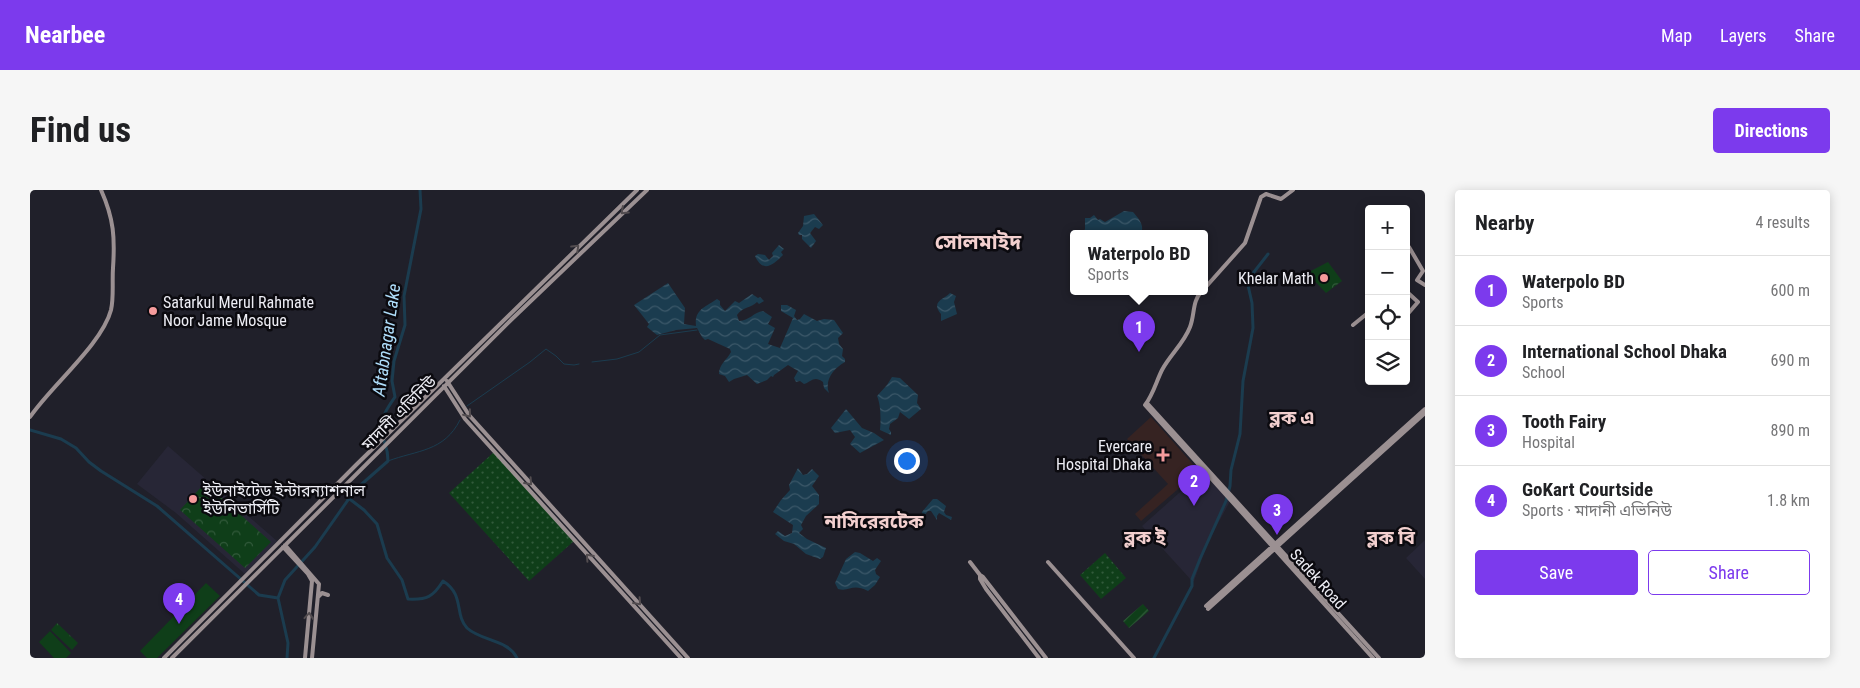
<!DOCTYPE html>
<meta charset="utf-8">
<style>
:root{--surface:#fff;--page:#f6f6f6;--text:#202124;--muted:#757577;--line:#e0e0e0;--accent:#7c3aed}
body{margin:0;font-family:"Roboto Condensed","Noto Sans Bengali",sans-serif;background:var(--page);color:var(--text)}
.controls{position:absolute;right:15px;top:15px;display:grid;overflow:hidden;border-radius:5px;box-shadow:0 2px 12px #0003}
.controls button{width:45px;height:45px;display:grid;place-items:center;padding:0;border:0;border-bottom:1px solid var(--line);background:var(--surface);color:var(--text);font:25px sans-serif}
.you{position:absolute;left:876px;top:270px;width:18px;height:18px;margin:-12px;border:4px solid #fff;border-radius:50%;background:#1a73e8;box-shadow:0 0 0 8px #1a73e833}
.badge{display:grid;place-items:center;width:32px;height:32px;border-radius:50%;background:var(--accent);color:#fff;font-size:16px;font-weight:700}
.pin{position:absolute;translate:-50% -41px;filter:drop-shadow(0 1px 2px #0008)}
.pin::after{content:'';position:absolute;top:26px;width:18px;height:15px;background:inherit;clip-path:polygon(0 0,100% 0,50% 100%)}
.popup{position:absolute;left:1040px;top:40px;width:138px;height:65px;box-sizing:border-box;display:grid;place-content:center;border-radius:5px;background:var(--surface);filter:drop-shadow(0 1px 4px #0005);font-size:16px;white-space:nowrap;color:var(--muted)}
.popup b{font-size:19px;color:var(--text)}
.popup::after{content:'';position:absolute;left:50%;top:100%;margin-left:-10px;border:10px solid transparent;border-top-color:var(--surface)}
.list{margin:0;padding:0;list-style:none}
h2{display:flex;justify-content:space-between;align-items:center;height:65px;margin:0;padding:0 20px;font-size:21px}
h2 small{font-size:16px;font-weight:400;color:var(--muted)}
.list li{display:grid;grid-template-columns:32px 1fr auto;gap:15px;align-items:center;box-sizing:border-box;height:70px;padding:0 20px;border-top:1px solid var(--line)}
.list b{display:block;font-size:19px;white-space:nowrap}
.list p{margin:0;font-size:16px;white-space:nowrap;color:var(--muted)}
.list em{font-size:16px;font-style:normal;color:var(--muted)}
.actions{display:flex;gap:10px;padding:15px 20px}
.actions a{flex:1;padding:11px 0;border:1px solid var(--accent);border-radius:5px;text-align:center;font-size:18px;color:var(--accent)}
.actions .main{background:var(--accent);color:#fff}
.icon{flex:none;width:28px;height:28px;fill:none;stroke:currentColor;stroke-width:2;stroke-linecap:round;stroke-linejoin:round}
.map{position:relative;flex:none;width:1395px;height:468px;overflow:hidden;border-radius:5px}
header{display:flex;align-items:center;gap:30px;box-sizing:border-box;height:70px;padding:0 25px;background:var(--accent);color:#fff}
header strong{font-size:24px}
nav{display:flex;gap:28px;margin-inline-start:auto;font-size:18px}
.intro{display:flex;align-items:center;justify-content:space-between;box-sizing:border-box;height:120px;padding:0 30px}
h1{margin:0;font-size:35px}
.button{padding:12px 22px;border-radius:5px;background:var(--accent);color:#fff;font-size:18px;font-weight:700}
main{display:flex;gap:30px;padding:0 30px}
aside{flex:1;background:var(--surface);border-radius:5px;box-shadow:0 2px 12px #0003}
.map>svg:first-child{display:block}
.built{fill:#272636}
.medical{fill:#362322}
.grass{fill:url(#grass-dots)}
.park{fill:url(#park-crowns)}
.garden{fill:url(#garden-furrows)}
.pitch{fill:#0f3e19}
.water{fill:url(#water-waves)}
.lines{fill:none;stroke-linecap:round;stroke-linejoin:round}
.stream{stroke:#1b3c4f;stroke-width:1}
.canal{stroke:#1b3c4f;stroke-width:3}
.secondary{stroke:#9b9092;stroke-width:4}
.oneway{stroke:#534d50}
.poi-dot{fill:#f59b9c;stroke:#0b0a0f;stroke-width:2}
.labels{text-anchor:middle;dominant-baseline:central;stroke-width:5;stroke-linejoin:round;paint-order:stroke}
.poi-label{font-size:16px;fill:#ededf4;stroke:#0b0a0f;text-anchor:end}
.street-label{font-size:16px;fill:#ededf4;stroke:#0b0a0f}
.water-label{font-size:18px;font-style:italic;fill:#aeddfa;stroke:#0b0a0f}
.quarter-label{font-size:19px;font-weight:bold;fill:#f3d0cf;stroke:#0b0a0f}
.district-label{font-size:21px;font-weight:bold;fill:#f3d0cf;stroke:#0b0a0f}
</style>
<header>
<strong>Nearbee</strong>
<nav><a>Map</a><a>Layers</a><a>Share</a></nav>
</header>
<div class="intro"><h1>Find us</h1><a class="button">Directions</a></div>
<main>
<div class="map">
<svg width="1395" height="468" viewBox="0 0 1395 468">
<defs>
<pattern id="grass-dots" width="8" height="8" patternUnits="userSpaceOnUse" patternTransform="scale(1.25)"><rect width="8" height="8" fill="#0f3e19"/><path d="M2 2h.1M6 6h.1" fill="none" stroke="#325a3b" stroke-width="1.8" stroke-linecap="round"/></pattern>
<pattern id="park-crowns" width="20" height="18" patternUnits="userSpaceOnUse" patternTransform="scale(1.25)"><rect width="20" height="18" fill="#0f3e19"/><path d="M2 6a3 3 0 1 1 6 0M12 15a3 3 0 1 1 6 0" fill="none" stroke="#325a3b"/></pattern>
<pattern id="garden-furrows" width="10" height="10" patternUnits="userSpaceOnUse" patternTransform="scale(1.25)"><rect width="10" height="10" fill="#0f3e19"/><path d="M-1 1l2-2M0 10L10 0M9 11l2-2" fill="none" stroke="#325a3b"/></pattern>
<pattern id="water-waves" width="16" height="10" patternUnits="userSpaceOnUse" patternTransform="scale(1.25)"><rect width="16" height="10" fill="#1b3c4f"/><path d="M0 5q4-4 8 0t8 0" fill="none" stroke="#3c5869"/></pattern>
</defs>
<rect width="100%" height="100%" fill="#20202a"/>
<path class="built" d="M 138,256 L 247,351 L 215,384 L 146,323 L 107,294 Z
M 1176,279 L 1201,304 L 1199,313 L 1178,352 L 1164,391 L 1162,391 L 1112,336 Z
M 1395,350 L 1395,389 L 1376,368 Z"/>
<path class="medical" d="M 1121,227 L 1169,281 L 1111,331 L 1105,324 L 1138,294 L 1097,249 Z"/>
<path class="grass" d="M 464,262 L 544,351 L 499,391 L 419,303 Z
M 1075,363 L 1096,388 L 1071,409 L 1050,385 Z"/>
<path class="park" d="M 1298,72 L 1312,91 L 1296,103 L 1277,83 Z
M 175,293 L 241,352 L 215,378 L 150,320 Z
M 27,433 L 48,453 L 42,460 L 21,440 Z"/>
<path class="garden" d="M 1113,414 L 1119,421 L 1099,438 L 1093,431 Z"/>
<path class="pitch" d="M 176,393 L 190,406 L 127,468 L 117,468 L 110,461 Z
M 20,441 L 41,463 L 36,468 L 24,468 L 9,452 Z"/>
<path class="water" d="M 1094,21 L 1103,22 C 1108,28 1115,35 1111,43 L 1053,43 L 1055,39 L 1055,28 L 1060,28 L 1064,25 L 1068,30 L 1070,29 L 1075,32 Z
M 784,24 L 793,35 L 789,39 L 785,37 L 780,43 L 786,51 L 781,58 L 772,49 L 772,45 L 769,45 L 768,43 L 773,36 L 774,26 Z
M 749,55 L 754,59 L 751,62 L 753,65 C 742,76 733,83 725,66 L 728,64 L 735,65 L 739,70 L 743,66 L 742,63 Z
M 638,93 L 655,118 L 654,134 L 666,136 C 664,119 676,117 687,109 L 690,111 L 690,115 L 695,121 L 705,111 L 709,113 L 722,104 L 728,108 L 730,107 L 734,111 L 729,114 L 727,112 C 721,118 712,117 707,125 L 709,131 C 719,131 724,122 733,121 L 742,127 L 738,134 L 745,138 L 738,154 L 750,158 L 763,128 L 751,121 L 751,115 L 757,115 L 766,120 L 764,126 L 767,130 L 770,129 L 774,124 L 787,131 L 794,129 L 804,130 L 813,143 L 808,148 L 809,154 L 813,159 L 812,166 L 815,169 L 815,172 C 804,178 794,190 799,203 L 794,198 L 793,192 C 784,185 781,192 774,194 L 770,191 L 766,192 L 764,188 L 768,181 L 758,175 L 744,185 L 743,187 L 741,186 L 737,190 L 727,194 L 717,185 L 704,189 L 699,192 L 695,186 L 689,184 C 689,174 697,170 701,162 L 700,159 L 678,149 L 675,150 L 672,147 L 667,138 L 646,140 L 627,145 L 617,137 L 619,134 L 604,115 Z
M 920,103 L 926,106 L 924,112 L 927,124 L 911,131 L 911,124 C 900,111 915,109 920,103 Z
M 862,187 L 870,188 L 888,205 L 887,213 L 891,219 L 879,229 L 870,222 L 868,228 L 860,234 L 859,239 L 861,242 L 861,245 L 850,240 C 851,230 851,215 847,206 L 857,195 Z
M 816,219 L 832,238 L 844,243 L 854,250 L 830,263 L 820,254 L 825,247 L 820,240 L 805,243 L 801,238 Z
M 768,278 L 773,285 L 777,284 L 782,279 L 789,286 L 782,296 L 789,305 L 789,314 L 776,326 L 771,335 L 773,339 L 769,343 L 777,349 L 796,358 L 793,367 L 790,369 L 776,364 L 764,354 L 754,351 L 745,344 L 748,341 L 755,346 L 762,343 L 763,335 L 743,322 L 751,310 L 760,300 L 759,295 Z
M 903,309 L 907,309 L 916,316 L 914,322 L 916,325 L 922,327 L 921,330 L 909,323 L 907,326 L 907,330 L 901,321 L 898,321 L 893,327 L 892,322 Z
M 825,362 L 830,363 L 843,371 L 847,368 L 851,371 L 845,380 L 846,384 L 850,387 L 845,395 L 838,401 C 822,393 820,402 808,399 L 805,393 L 816,369 Z"/>
<g class="lines">
<path class="stream" d="M 562,172 L 587,169 L 609,162 L 630,145 L 667,140
M 437,216 L 500,172 L 516,159 L 526,166 L 534,174 L 544,175 L 549,174
M 358,271 C 387,260 414,262 430,230"/>
<path class="canal" d="M 0,240 L 31,249 L 46,258 L 59,272 L 71,281 L 127,316 L 229,405 L 248,408
M 317,307 L 334,320 L 347,334 L 357,368 L 372,390 L 378,409 C 397,410 403,407 413,391 C 435,405 424,424 437,438 C 451,451 479,450 487,468
M 257,468 L 258,453 L 248,408 L 255,390 L 285,357 L 318,310 L 317,307 L 358,271 C 358,258 355,255 352,244 C 348,231 358,217 365,207 L 362,191 L 364,171 L 375,135 L 374,106 L 391,19 L 390,0
M 1124,468 L 1162,396 L 1162,389 L 1170,369 L 1196,311 L 1200,296 L 1201,280 L 1210,244 L 1213,191 L 1223,138 L 1222,113 L 1217,91 L 1238,64"/>
<path class="secondary" d="M 1379,57 L 1393,81 L 1387,90 L 1395,95
M 1174,99 L 1215,53 L 1231,7 L 1236,4 L 1251,9 L 1263,0
M 1172,101 C 1162,111 1165,124 1160,137 C 1154,153 1140,165 1132,180 C 1126,192 1123,205 1115,215 L 1343,468
M 1376,101 L 1388,112 L 1376,126
M 1323,135 L 1339,122
M 417,191 L 439,225 L 658,468
M 414,196 L 435,229 L 651,468
M 1117,213 L 1349,468
M 0,227 C 21,196 72,154 81,120 C 84,107 82,92 83,78 C 85,48 84,29 71,0
M 255,355 L 289,394 L 282,468
M 253,357 L 278,384 L 282,391 L 275,468
M 940,372 L 950,385 L 953,387 L 1016,468
M 1018,372 L 1104,468
M 950,385 L 950,389 L 956,399 L 1009,468
M 288,407 L 292,403 L 298,405
M 1176,416 L 1395,219
M 1178,419 L 1395,223
M 134,468 L 326,275 L 607,0
M 142,468 L 482,129 L 617,0"/>
</g>
<defs><path id="oneway-chevron" d="M-2-3.5L2.5 0L-2 3.5" fill="none" stroke-width="1.6" stroke-linecap="round" stroke-linejoin="round" transform="scale(1.25)"/></defs>
<g class="oneway">
<use href="#oneway-chevron" transform="translate(594 21) rotate(137)"/>
<use href="#oneway-chevron" transform="translate(546 58) rotate(-44)"/>
<use href="#oneway-chevron" transform="translate(438 224) rotate(51)"/>
<use href="#oneway-chevron" transform="translate(499 292) rotate(48)"/>
<use href="#oneway-chevron" transform="translate(559 367) rotate(-132)"/>
<use href="#oneway-chevron" transform="translate(608 412) rotate(48)"/>
<use href="#oneway-chevron" transform="translate(279 426) rotate(-85)"/>
</g>
<g class="poi-dot">
<circle cx="1294" cy="88" r="5"/>
<circle cx="123" cy="121" r="5"/>
<path d="M1130.5 257.5h5v5h5v5h-5v5h-5v-5h-5v-5h5z"/>
<circle cx="163" cy="309" r="5"/>
</g>
<g class="labels">
<g class="poi-label">
<text x="1284" y="88">Khelar Math</text>
<text x="133" y="112" text-anchor="start">Satarkul Merul Rahmate<tspan x="133" dy="18">Noor Jame Mosque</tspan></text>
<text x="1122" y="256">Evercare<tspan x="1122" dy="18">Hospital Dhaka</tspan></text>
<text x="173" y="300" text-anchor="start">ইউনাইটেড ইন্টারন্যাশনাল<tspan x="173" dy="18">ইউনিভার্সিটি</tspan></text>
</g>
<g class="street-label">
<text transform="translate(369 223) rotate(-45)">মাদানী এভিনিউ</text>
<text transform="translate(1288 389) rotate(48)">Sadek Road</text>
</g>
<g class="water-label">
<text transform="translate(356 150) rotate(-82)">Aftabnagar Lake</text>
</g>
<g class="quarter-label">
<text x="1262" y="227">ব্লক এ</text>
<text x="844" y="331">নাসিরেরটেক</text>
<text x="1115" y="347">ব্লক ই</text>
<text x="1361" y="347">ব্লক বি</text>
</g>
<g class="district-label">
<text x="948" y="52">সোলমাইদ</text>
</g>
</g>
</svg>
<div class="controls">
<button>+</button>
<button>−</button>
<button><svg class="icon" aria-label="locate" viewBox="0 0 24 24"><circle cx="12" cy="12" r="6"/><path d="M12 2v4M12 18v4M2 12h4M18 12h4"/></svg></button>
<button><svg class="icon" aria-label="layers" viewBox="0 0 24 24"><path d="M12 4l9 5-9 5-9-5zM3 14l9 5 9-5"/></svg></button>
</div>
<div class="you"></div>
<div class="pin badge" style="left:1109px;top:162px">1</div>
<div class="popup"><b>Waterpolo BD</b>Sports</div>
<div class="pin badge" style="left:1164px;top:316px">2</div>
<div class="pin badge" style="left:1247px;top:345px">3</div>
<div class="pin badge" style="left:149px;top:434px">4</div>
</div>
<aside>
<h2>Nearby<small>4 results</small></h2>
<ul class="list">
<li><span class="badge">1</span><div><b>Waterpolo BD</b><p>Sports</p></div><em>600 m</em></li>
<li><span class="badge">2</span><div><b>International School Dhaka</b><p>School</p></div><em>690 m</em></li>
<li><span class="badge">3</span><div><b>Tooth Fairy</b><p>Hospital</p></div><em>890 m</em></li>
<li><span class="badge">4</span><div><b>GoKart Courtside</b><p>Sports · মাদানী এভিনিউ</p></div><em>1.8 km</em></li>
</ul>
<div class="actions"><a class="main">Save</a><a>Share</a></div>
</aside>
</main>
